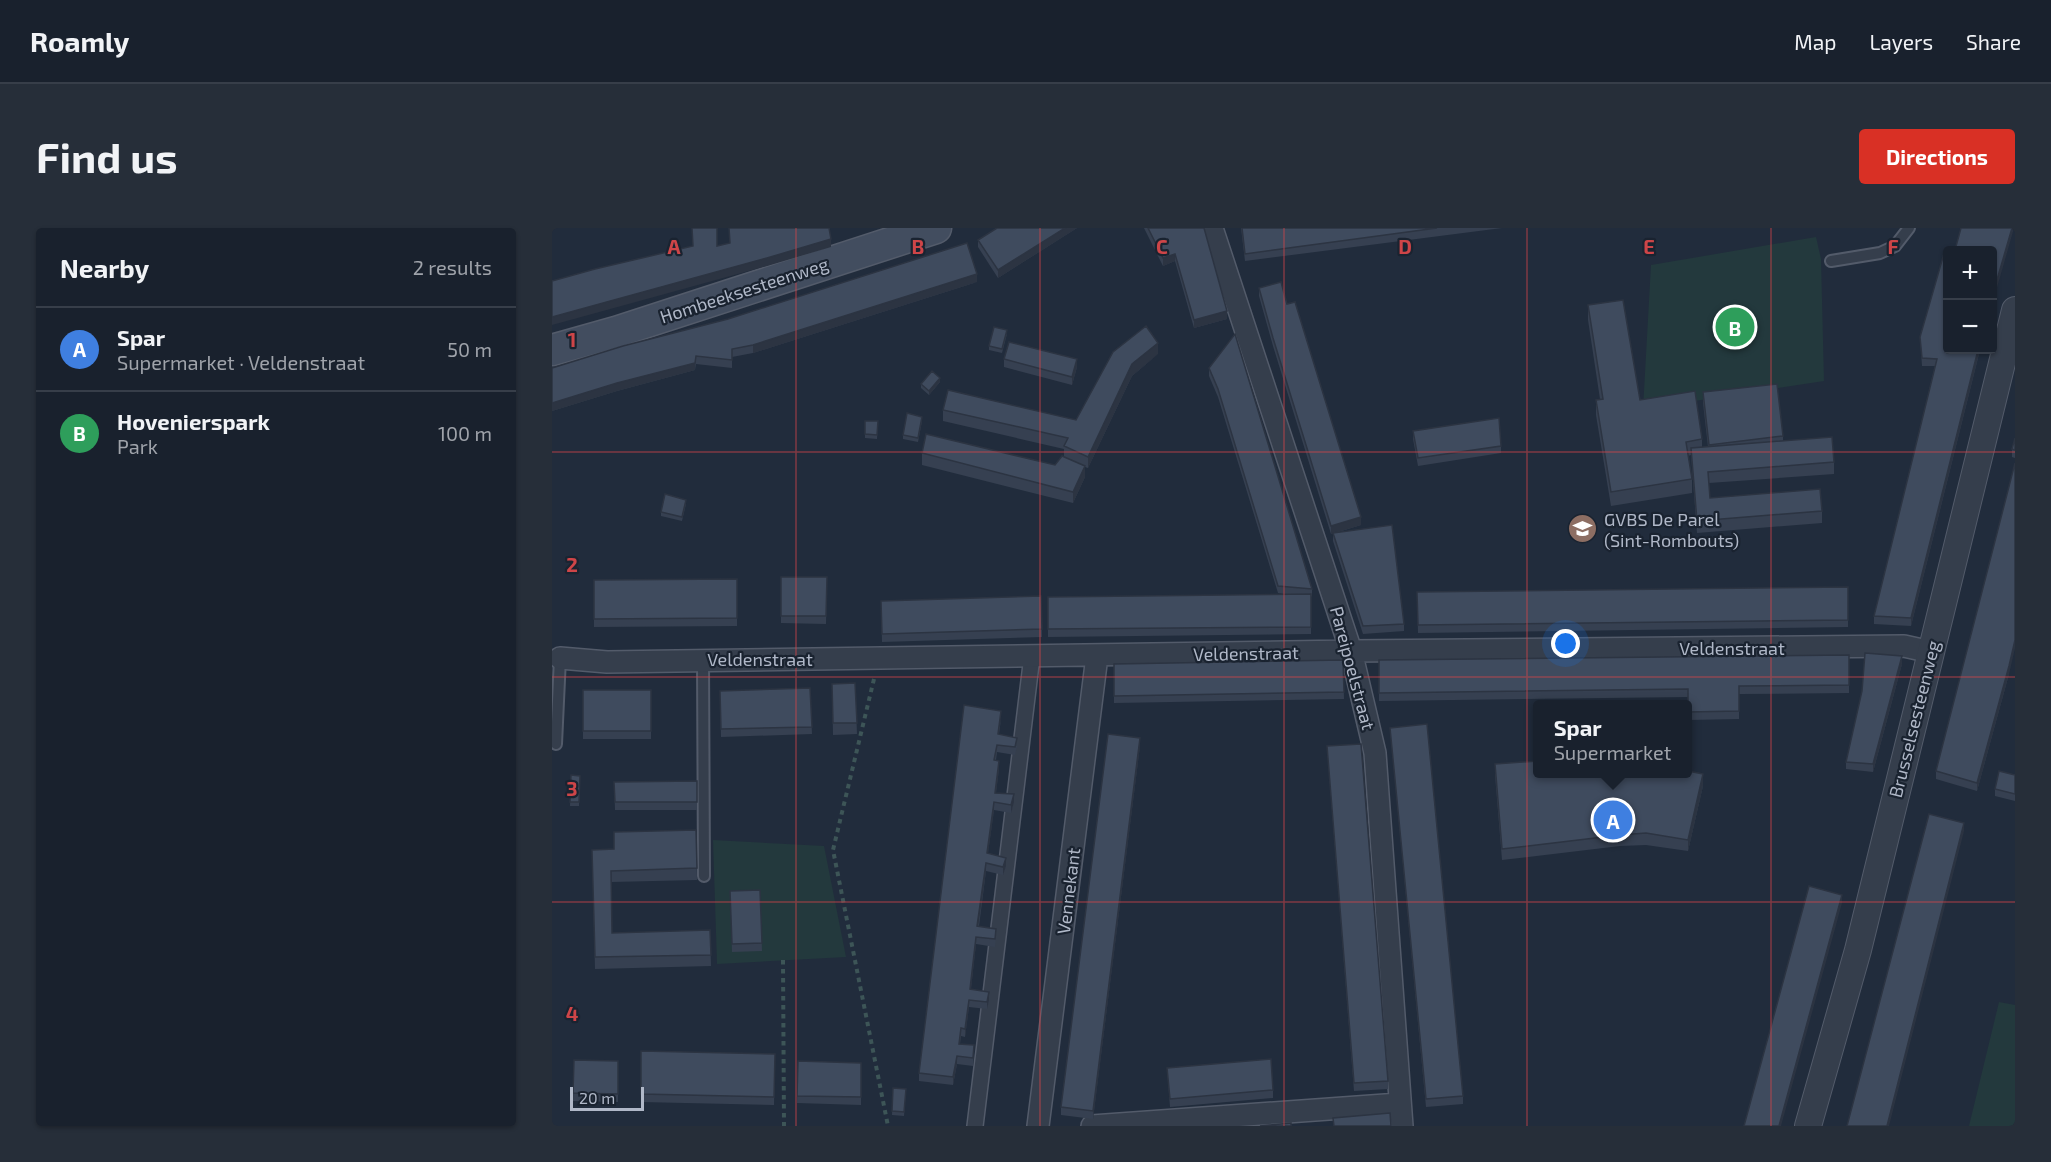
<!DOCTYPE html>
<meta charset="utf-8">
<style>
:root{--surface:#19212d;--page:#262e39;--text:#f1f3f6;--muted:#9fa3aa;--line:#373e49;--accent:#d93025}
body{margin:0;font-family:"Exo 2",sans-serif;background:var(--page);color:var(--text)}
.controls{position:absolute;right:18px;top:18px;display:grid;overflow:hidden;border-radius:6px;box-shadow:0 2px 4px #0004}
.controls button{width:54px;height:54px;display:grid;place-items:center;padding:0;border:0;border-bottom:2px solid var(--line);background:var(--surface);color:var(--text);font:30px sans-serif}
.scale{position:absolute;left:18px;bottom:15px;width:74px;box-sizing:border-box;padding-left:6px;border:3px solid #b0b8c8;border-top:0;font-size:16px;line-height:21px;white-space:nowrap;color:#b0b8c8;-webkit-text-stroke:4px #1a2330;paint-order:stroke}
.you{position:absolute;left:1014px;top:416px;width:21px;height:21px;margin:-15px;border:4px solid #fff;border-radius:50%;background:#1a73e8;box-shadow:0 0 0 9px #1a73e833}
.badge{display:grid;place-items:center;width:39px;height:39px;border-radius:50%;background:var(--accent);color:#fff;font-size:20px;font-weight:700}
.pin{position:absolute;translate:-50% -50%;border:3px solid #fff;box-shadow:0 2px 6px #0006}
.popup{position:absolute;left:981px;top:472px;width:159px;height:78px;box-sizing:border-box;display:grid;place-content:center;border-radius:6px;background:var(--surface);filter:drop-shadow(0 2px 4px #0005);font-size:20px;white-space:nowrap;color:var(--muted)}
.popup b{font-size:22px;color:var(--text)}
.popup::after{content:'';position:absolute;left:50%;top:100%;margin-left:-12px;border:12px solid transparent;border-top-color:var(--surface)}
.list{margin:0;padding:0;list-style:none}
h2{display:flex;justify-content:space-between;align-items:center;height:78px;margin:0;padding:0 24px;font-size:26px}
h2 small{font-size:20px;font-weight:400;color:var(--muted)}
.list li{display:grid;grid-template-columns:39px 1fr auto;gap:18px;align-items:center;box-sizing:border-box;height:84px;padding:0 24px;border-top:2px solid var(--line)}
.list b{display:block;font-size:22px;white-space:nowrap}
.list p{margin:0;font-size:20px;white-space:nowrap;color:var(--muted)}
.list em{font-size:20px;font-style:normal;color:var(--muted)}
.map{position:relative;flex:none;width:1463px;height:898px;overflow:hidden;border-radius:6px}
header{display:flex;align-items:center;gap:36px;box-sizing:border-box;height:84px;padding:0 30px;background:var(--surface);border-bottom:2px solid var(--line)}
header strong{font-size:28px}
nav{display:flex;gap:33px;margin-inline-start:auto;font-size:21px}
.intro{display:flex;align-items:center;justify-content:space-between;box-sizing:border-box;height:144px;padding:0 36px}
h1{margin:0;font-size:42px}
.button{padding:15px 27px;border-radius:6px;background:var(--accent);color:#fff;font-size:21px;font-weight:700}
main{display:flex;gap:36px;padding:0 36px}
aside{flex:1;background:var(--surface);border-radius:6px;box-shadow:0 2px 4px #0004}
.map>svg:first-child{display:block}
.green{fill:#23393d}
.lines{fill:none;stroke-linecap:round;stroke-linejoin:round}
.service-casing{stroke:#535b6a;stroke-width:14}
.pedestrian-casing{stroke:#535b6a;stroke-width:18}
.minor-casing{stroke:#535b6a;stroke-width:24}
.tertiary-casing{stroke:#535b6a;stroke-width:28}
.secondary-casing{stroke:#535b6a;stroke-width:33}
.path{stroke:#3d5557;stroke-width:4;stroke-dasharray:4.5 4.5;stroke-linecap:butt}
.service{stroke:#353e4c;stroke-width:10}
.pedestrian{stroke:#353e4c;stroke-width:15}
.minor{stroke:#353e4c;stroke-width:21}
.tertiary{stroke:#353e4c;stroke-width:26}
.secondary{stroke:#424d5f;stroke-width:30}
.wall{fill:#364051}
.shaded-wall{fill:#2c3442}
.building{fill:#3f4b5e;stroke:#2c3442;stroke-width:1.5}
.grid{fill:none;stroke:#ce4548;stroke-width:1.5;stroke-opacity:0.55}
.labels{text-anchor:middle;dominant-baseline:central;stroke-width:4.5;stroke-linejoin:round;paint-order:stroke}
.street-label{font-size:18px;fill:#b0b8c8;stroke:#1a2330}
.poi-label{font-size:18px;fill:#b0b8c8;stroke:#1a2330;text-anchor:start}
.grid-label{font-size:20px;text-anchor:middle;font-weight:bold;fill:#ce4548;stroke:#1a2330;stroke-width:4.5;stroke-linejoin:round;paint-order:stroke}
</style>
<header>
<strong>Roamly</strong>
<nav><a>Map</a><a>Layers</a><a>Share</a></nav>
</header>
<div class="intro"><h1>Find us</h1><a class="button">Directions</a></div>
<main>
<aside>
<h2>Nearby<small>2 results</small></h2>
<ul class="list">
<li><span class="badge" style="background:#3f7fe0">A</span><div><b>Spar</b><p>Supermarket · Veldenstraat</p></div><em>50 m</em></li>
<li><span class="badge" style="background:#2e9e5b">B</span><div><b>Hovenierspark</b><p>Park</p></div><em>100 m</em></li>
</ul>
</aside>
<div class="map">
<svg width="1463" height="898" viewBox="0 0 1463 898">
<rect width="100%" height="100%" fill="#212c3c"/>
<path class="green" d="M 1264,9 L 1269,31 L 1272,153 L 1091,181 L 1099,37 Z
M 161,612 L 272,618 L 294,729 L 165,736 Z
M 1447,774 L 1463,777 L 1463,898 L 1417,898 Z"/>
<g class="lines">
<defs>
<path id="service" d="M 1279,33 L 1328,25 L 1343,18 L 1357,0
M 151,431 L 152,648
M 4,516 L 8,430"/>
<path id="pedestrian" d="M 423,898 L 480,428"/>
<path id="minor" d="M 660,0 L 799,423 L 823,525 L 850,898
M 8,430 L 55,434 L 799,423 L 1352,418 L 1379,424
M 486,898 L 545,428
M 540,898 L 847,876"/>
<path id="tertiary" d="M 1256,898 L 1306,722 L 1463,82"/>
<path id="secondary" d="M 0,122 L 64,104 L 384,0"/>
</defs>
<use href="#service" class="service-casing"/>
<use href="#pedestrian" class="pedestrian-casing"/>
<use href="#minor" class="minor-casing"/>
<use href="#tertiary" class="tertiary-casing"/>
<use href="#secondary" class="secondary-casing"/>
<path class="path" d="M 322,451 L 281,622 L 336,898
M 231,732 L 232,898"/>
<use href="#service" class="service"/>
<use href="#pedestrian" class="pedestrian"/>
<use href="#minor" class="minor"/>
<use href="#tertiary" class="tertiary"/>
<use href="#secondary" class="secondary"/>
</g>
<path class="wall" d="M 445,0 L 525,0 L 446,50 L 426,19 L 426,12 Z
M 592,0 L 652,0 L 675,91 L 642,100 L 623,33 L 611,38 Z
M 689,0 L 950,0 L 693,33 Z
M 425,54 L 201,125 L 180,129 L 180,140 L 144,136 L 143,142 L 65,163 L 0,183 L 0,140 Z
M 707,60 L 735,76 L 809,297 L 783,305 L 852,396 L 852,403 L 811,406 L 781,313 L 781,305 L 779,306 L 721,118 L 707,68 Z
M 1036,77 L 1088,172 L 1150,211 L 1150,219 L 1156,219 L 1151,175 L 1151,164 L 1231,208 L 1231,213 L 1282,234 L 1282,246 L 1157,255 L 1158,270 L 1270,283 L 1270,295 L 1145,305 L 1139,227 L 1136,228 L 1140,251 L 1140,265 L 1059,278 L 1044,187 L 1044,172 L 1048,171 L 1036,92 Z
M 455,106 L 450,125 L 437,122 L 437,118 Z
M 1368,109 L 1395,122 L 1428,122 L 1359,398 L 1322,396 L 1322,388 L 1383,138 L 1370,138 Z
M 606,126 L 580,148 L 536,240 L 533,239 L 533,249 L 521,275 L 370,237 L 370,225 L 503,237 L 512,229 L 512,221 L 391,193 L 391,182 L 524,192 Z
M 452,131 L 525,139 L 520,157 L 452,139 Z
M 657,140 L 760,361 L 760,369 L 759,368 L 759,406 L 496,409 L 496,369 L 738,367 L 726,365 L 666,169 L 657,148 Z
M 388,154 L 377,167 L 369,160 L 369,156 Z
M 313,193 L 326,193 L 325,211 L 313,210 Z
M 370,193 L 366,214 L 351,211 L 351,207 Z
M 861,203 L 949,218 L 949,225 L 866,238 L 861,211 Z
M 1463,210 L 1463,230 L 1460,229 L 1460,221 Z
M 134,276 L 130,293 L 109,288 L 109,284 Z
M 229,349 L 275,349 L 274,396 L 229,395 Z
M 185,351 L 185,398 L 42,399 L 42,352 Z
M 1296,359 L 1296,399 L 866,405 L 865,364 Z
M 489,368 L 490,409 L 330,414 L 329,373 Z
M 1297,427 L 1297,465 L 1187,466 L 1187,491 L 1136,492 L 1136,469 L 827,473 L 827,432 Z
M 791,432 L 792,471 L 562,475 L 562,436 Z
M 1350,436 L 1321,544 L 1294,541 L 1294,534 Z
M 1457,446 L 1425,563 L 1384,551 L 1384,543 Z
M 303,455 L 305,506 L 281,507 L 280,456 Z
M 258,460 L 260,506 L 169,509 L 168,463 Z
M 31,462 L 99,462 L 99,511 L 31,511 Z
M 449,491 L 447,506 L 465,518 L 463,527 L 445,524 L 444,532 L 447,541 L 444,565 L 462,574 L 459,585 L 442,582 L 436,625 L 454,638 L 451,647 L 434,643 L 427,698 L 444,709 L 443,719 L 424,716 L 419,761 L 437,772 L 435,781 L 417,779 L 413,809 L 409,808 L 408,816 L 422,825 L 421,838 L 405,836 L 401,857 L 367,853 L 367,845 Z
M 838,500 L 911,868 L 911,876 L 874,879 Z
M 588,518 L 541,891 L 509,887 L 509,879 Z
M 775,518 L 836,853 L 836,861 L 802,863 Z
M 943,536 L 1151,558 L 1136,623 L 1094,617 L 1068,618 L 950,632 L 943,547 Z
M 19,547 L 28,548 L 27,578 L 18,578 Z
M 1463,547 L 1463,573 L 1443,568 L 1443,561 Z
M 145,553 L 145,582 L 63,582 L 62,554 Z
M 144,602 L 145,652 L 59,654 L 60,705 L 158,702 L 159,738 L 43,741 L 40,622 L 62,621 Z
M 208,662 L 210,723 L 180,724 L 178,663 Z
M 89,823 L 223,826 L 222,877 L 89,874 Z
M 22,832 L 66,833 L 66,874 L 21,873 Z
M 246,833 L 309,835 L 309,877 L 245,875 Z
M 615,840 L 721,862 L 721,870 L 618,879 Z
M 341,860 L 354,861 L 352,888 L 340,887 Z"/>
<path class="shaded-wall" d="M 513,0 L 525,0 L 446,50 L 446,42 Z
M 1460,0 L 1462,0 L 1440,77 L 1440,69 Z
M 279,11 L 279,19 L 215,38 L 0,97 L 0,89 Z
M 623,26 L 623,33 L 611,38 L 611,30 Z
M 425,46 L 425,54 L 201,125 L 201,117 Z
M 675,83 L 675,91 L 642,100 L 642,92 Z
M 606,115 L 606,126 L 580,148 L 536,240 L 536,229 L 580,136 Z
M 1426,122 L 1428,122 L 1359,398 L 1359,390 Z
M 144,128 L 143,142 L 65,163 L 0,183 L 0,175 Z
M 525,131 L 525,139 L 520,157 L 520,149 Z
M 388,150 L 388,154 L 377,167 L 377,163 Z
M 533,238 L 533,249 L 521,275 L 521,264 Z
M 809,289 L 809,297 L 779,306 L 779,298 Z
M 1463,412 L 1463,420 L 1457,446 L 1425,563 L 1425,555 Z
M 1350,428 L 1350,436 L 1321,544 L 1321,536 Z
M 588,510 L 588,518 L 541,891 L 541,883 Z
M 447,533 L 447,541 L 443,572 L 443,565 Z
M 1151,546 L 1151,558 L 1136,623 L 1136,612 Z
M 462,566 L 462,574 L 459,585 L 459,577 Z
M 442,574 L 442,582 L 435,633 L 435,625 Z
M 1412,595 L 1412,603 L 1337,898 L 1335,898 Z
M 454,630 L 454,638 L 451,647 L 451,639 Z
M 434,635 L 434,643 L 425,706 L 425,698 Z
M 1290,667 L 1290,675 L 1229,898 L 1227,898 Z
M 424,709 L 424,716 L 418,769 L 418,761 Z
M 437,764 L 437,772 L 435,781 L 435,774 Z
M 417,772 L 417,779 L 413,809 L 413,801 Z
M 405,828 L 405,836 L 401,857 L 401,849 Z"/>
<path class="building" d="M 140,0 L 165,0 L 165,18 L 178,15 L 177,0 L 277,0 L 279,11 L 215,30 L 0,89 L 0,53 L 43,41 L 141,18 Z
M 445,0 L 513,0 L 446,42 L 426,12 Z
M 596,0 L 652,0 L 675,83 L 642,92 L 623,26 L 611,30 Z
M 690,0 L 885,0 L 693,26 Z
M 1409,0 L 1460,0 L 1440,69 L 1440,22 L 1403,22 Z
M 415,15 L 425,46 L 201,117 L 180,121 L 180,132 L 144,128 L 143,135 L 65,155 L 0,175 L 0,140 L 71,118 L 176,91 Z
M 1393,22 L 1396,22 L 1395,122 L 1426,122 L 1359,390 L 1322,388 L 1385,131 L 1370,130 L 1368,109 Z
M 729,54 L 735,76 L 743,74 L 809,289 L 779,298 L 721,110 L 707,60 Z
M 1071,72 L 1088,172 L 1143,163 L 1150,211 L 1134,214 L 1140,251 L 1059,264 L 1044,172 L 1051,171 L 1036,77 Z
M 594,98 L 606,115 L 580,136 L 536,229 L 512,218 L 516,210 L 391,182 L 396,162 L 524,192 L 561,124 Z
M 442,99 L 455,102 L 450,121 L 437,118 Z
M 683,106 L 760,361 L 726,358 L 666,161 L 657,140 Z
M 457,114 L 525,131 L 520,149 L 452,131 Z
M 380,143 L 388,150 L 377,163 L 369,156 Z
M 1225,156 L 1231,208 L 1157,217 L 1151,164 Z
M 355,185 L 370,189 L 366,210 L 351,207 Z
M 947,190 L 949,218 L 866,230 L 861,203 Z
M 313,193 L 326,193 L 325,207 L 313,206 Z
M 374,206 L 503,237 L 510,228 L 533,238 L 521,264 L 370,225 Z
M 1280,209 L 1282,234 L 1156,244 L 1158,270 L 1268,261 L 1270,283 L 1145,293 L 1139,220 Z
M 1463,210 L 1463,222 L 1460,221 Z
M 1463,235 L 1463,412 L 1457,438 L 1425,555 L 1384,543 Z
M 113,266 L 134,272 L 130,289 L 109,284 Z
M 840,297 L 852,396 L 811,398 L 781,305 Z
M 229,349 L 275,349 L 274,388 L 229,388 Z
M 185,351 L 185,390 L 42,391 L 42,352 Z
M 1296,359 L 1296,392 L 866,397 L 865,364 Z
M 759,366 L 759,399 L 496,401 L 496,369 Z
M 489,368 L 490,401 L 330,406 L 329,373 Z
M 1313,425 L 1350,428 L 1321,536 L 1294,534 L 1310,463 Z
M 1297,427 L 1297,457 L 1187,458 L 1187,483 L 1136,484 L 1136,461 L 827,465 L 827,432 Z
M 791,432 L 792,464 L 562,468 L 562,436 Z
M 303,455 L 305,495 L 281,495 L 280,456 Z
M 258,460 L 260,499 L 169,501 L 168,463 Z
M 31,462 L 99,462 L 99,503 L 31,503 Z
M 412,477 L 449,483 L 446,506 L 465,510 L 463,519 L 445,517 L 442,532 L 447,533 L 443,565 L 462,566 L 459,577 L 442,574 L 435,625 L 454,630 L 451,639 L 434,635 L 425,698 L 444,701 L 443,711 L 424,709 L 418,761 L 437,764 L 435,774 L 417,772 L 413,801 L 409,800 L 407,816 L 422,817 L 421,830 L 405,828 L 401,849 L 367,845 Z
M 875,496 L 911,868 L 874,871 L 838,500 Z
M 556,506 L 588,510 L 541,883 L 509,879 Z
M 809,516 L 836,853 L 802,855 L 775,518 Z
M 986,533 L 986,546 L 1136,546 L 1136,543 L 1151,546 L 1136,612 L 1094,605 L 1068,607 L 950,621 L 943,536 Z
M 1447,543 L 1463,547 L 1463,566 L 1443,561 Z
M 19,547 L 28,548 L 27,574 L 18,574 Z
M 145,553 L 145,574 L 63,574 L 62,554 Z
M 1377,586 L 1412,595 L 1335,898 L 1295,898 Z
M 144,602 L 145,640 L 59,643 L 60,705 L 158,702 L 159,727 L 43,729 L 40,622 L 62,621 L 62,604 Z
M 1257,658 L 1290,667 L 1227,898 L 1192,898 Z
M 208,662 L 210,715 L 180,716 L 178,663 Z
M 89,823 L 223,826 L 222,869 L 89,866 Z
M 719,831 L 721,862 L 618,871 L 615,840 Z
M 22,832 L 66,833 L 66,866 L 21,865 Z
M 246,833 L 309,835 L 309,869 L 245,868 Z
M 341,860 L 354,861 L 352,884 L 340,883 Z
M 838,885 L 839,898 L 782,898 L 781,890 Z
M 739,895 L 739,898 L 708,898 Z"/>
<path class="grid" d="M 244,0 L 244,898M 488,0 L 488,898M 732,0 L 732,898M 975,0 L 975,898M 1219,0 L 1219,898M 0,224 L 1463,224M 0,449 L 1463,449M 0,674 L 1463,674"/>
<defs>
<symbol id="school-disc" viewBox="-11 -11 22 22"><circle r="9.5" fill="#8d6e63" stroke="#1a2330"/><path d="M0-5L7-2L0 1L-7-2ZM-4 1L0 2.5L4 1V4Q0 6-4 4Z" fill="#fff"/></symbol>
</defs>
<g fill-rule="evenodd">
<use href="#school-disc" x="1014" y="284" width="33" height="33"/>
</g>
<g class="labels">
<g class="street-label">
<text transform="translate(192 62) rotate(-18)">Hombeeksesteenweg</text>
<text x="1180" y="420">Veldenstraat</text>
<text transform="translate(694 425) rotate(-1)">Veldenstraat</text>
<text x="208" y="431">Veldenstraat</text>
<text transform="translate(801 440) rotate(75)">Pareipoelstraat</text>
<text transform="translate(1362 491) rotate(-76)">Brusselsesteenweg</text>
<text transform="translate(516 663) rotate(-83)">Vennekant</text>
</g>
<g class="poi-label">
<text x="1052" y="291">GVBS De Parel<tspan x="1052" dy="21">(Sint-Rombouts)</tspan></text>
</g>
</g>
<g class="grid-label">
<text x="122" y="26">A</text>
<text x="366" y="26">B</text>
<text x="610" y="26">C</text>
<text x="853" y="26">D</text>
<text x="1097" y="26">E</text>
<text x="1341" y="26">F</text>
<text x="20" y="119">1</text>
<text x="20" y="344">2</text>
<text x="20" y="568">3</text>
<text x="20" y="793">4</text>
</g>
</svg>
<div class="controls">
<button>+</button>
<button>−</button>
</div>
<div class="scale">20 m</div>
<div class="you"></div>
<div class="pin badge" style="left:1061px;top:592px;background:#3f7fe0">A</div>
<div class="popup"><b>Spar</b>Supermarket</div>
<div class="pin badge" style="left:1183px;top:99px;background:#2e9e5b">B</div>
</div>
</main>
